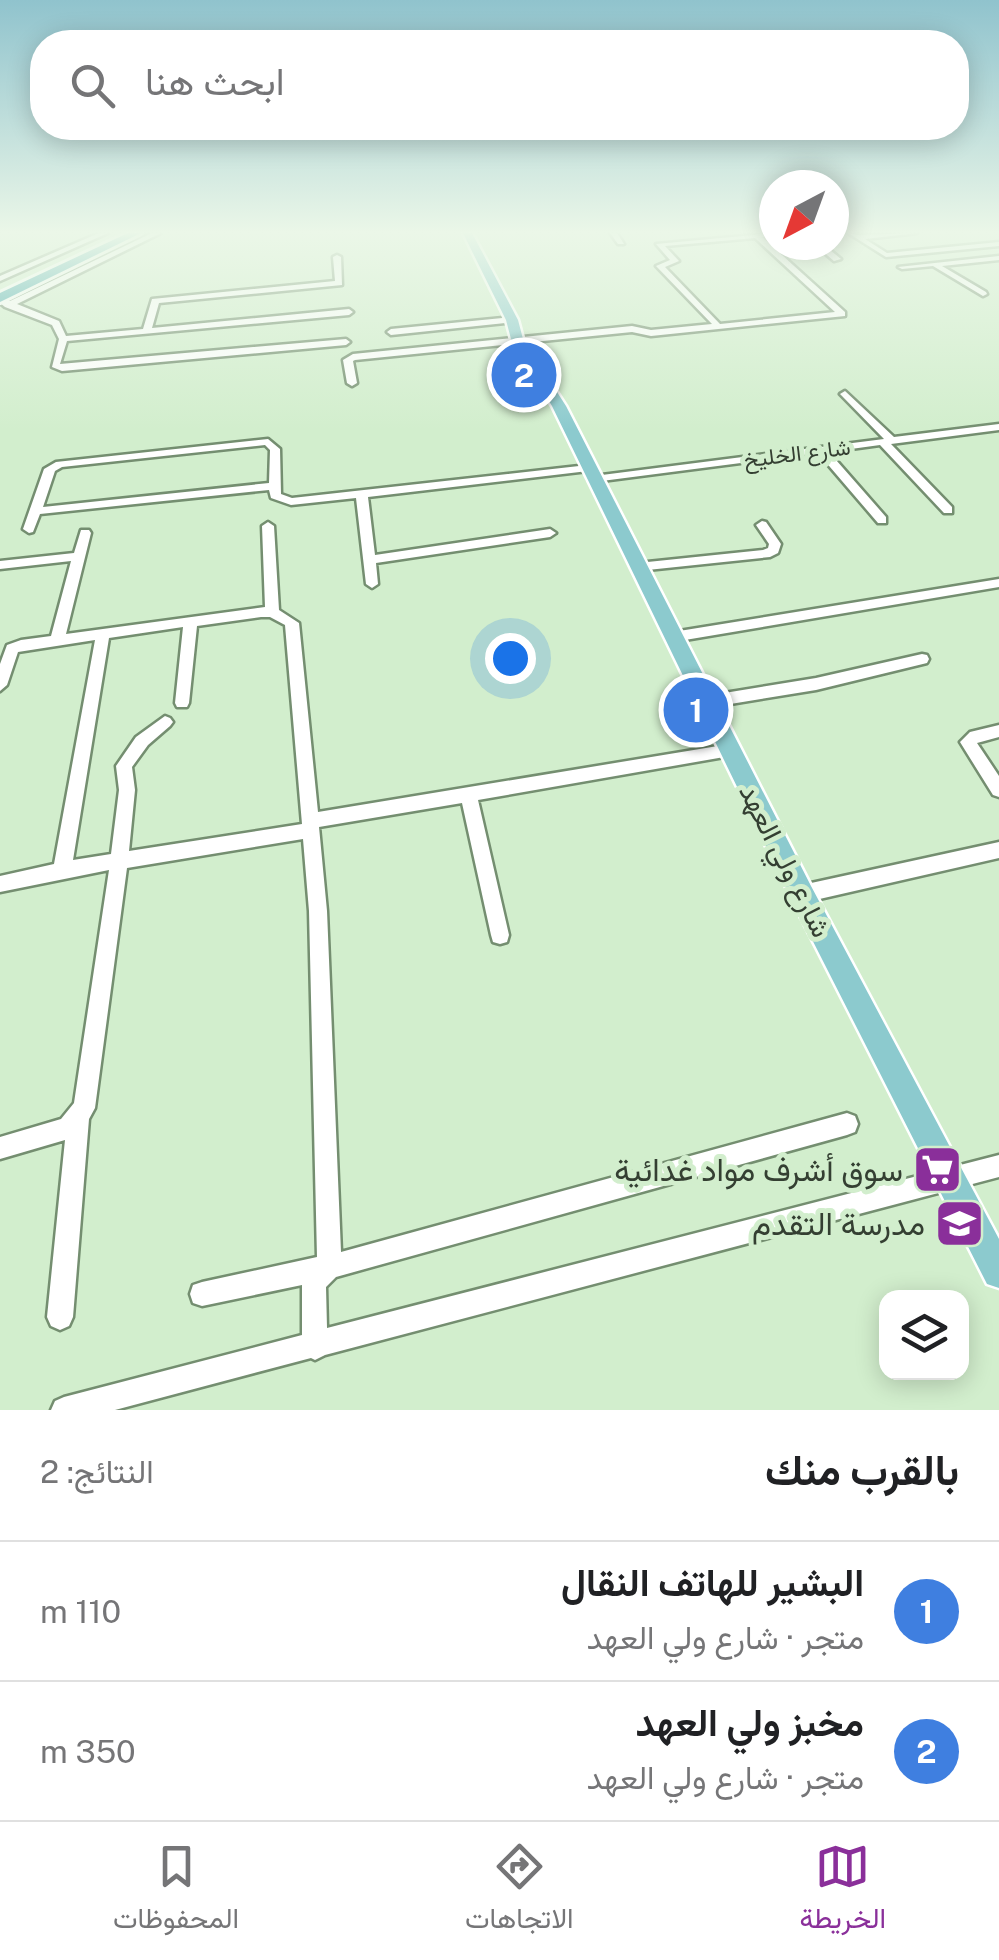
<!DOCTYPE html>
<html lang="ar">
<meta charset="utf-8">
<style>
:root{--surface:#fff;--page:#f6f6f6;--text:#202124;--muted:#757577;--line:#e0e0e0;--accent:#8a2f9a}
body{margin:0;font-family:"Public Sans",Vazirmatn,sans-serif;background:var(--page);color:var(--text);direction:rtl}
.controls{position:absolute;right:30px;bottom:30px;display:grid;overflow:hidden;border-radius:20px;box-shadow:0 5px 25px #0003}
.controls button{width:90px;height:90px;display:grid;place-items:center;padding:0;border:0;border-bottom:2px solid var(--line);background:var(--surface);color:var(--text);font:50px sans-serif}
.compass{position:absolute;left:759px;top:170px;width:90px;height:90px;border-radius:50%;background:var(--surface);box-shadow:0 5px 25px #0003;rotate:221deg}
.you{position:absolute;left:510px;top:658px;width:35px;height:35px;margin:-25px;border:8px solid #fff;border-radius:50%;background:#1a73e8;box-shadow:0 0 0 15px #1a73e833}
.badge{display:grid;place-items:center;width:65px;height:65px;border-radius:50%;background:var(--accent);color:#fff;font-size:32px;font-weight:700}
.pin{position:absolute;translate:-50% -50%;border:5px solid #fff;box-shadow:0 2px 10px #0006}
.list{margin:0;padding:0;list-style:none}
h2{display:flex;justify-content:space-between;align-items:center;height:130px;margin:0;padding:0 40px;font-size:42px}
h2 small{font-size:32px;font-weight:400;color:var(--muted)}
.list li{display:grid;grid-template-columns:65px 1fr auto;gap:30px;align-items:center;box-sizing:border-box;height:140px;padding:0 40px;border-top:2px solid var(--line)}
.list b{display:block;font-size:38px;white-space:nowrap}
.list p{margin:0;font-size:32px;white-space:nowrap;color:var(--muted)}
.list em{font-size:32px;font-style:normal;color:var(--muted)}
.icon{flex:none;width:55px;height:55px;fill:none;stroke:currentColor;stroke-width:2;stroke-linecap:round;stroke-linejoin:round}
.map{position:relative;flex:none;width:999px;height:1410px;overflow:hidden;direction:ltr}
.search{position:absolute;background:var(--surface);box-shadow:0 5px 25px #0003;left:30px;right:30px;top:30px;height:110px;display:flex;align-items:center;gap:25px;box-sizing:border-box;padding:0 35px;border-radius:40px;color:var(--muted);font-size:38px}
.sheet{height:410px;background:var(--surface)}
nav{display:flex;justify-content:space-around;align-items:center;box-sizing:border-box;height:140px;border-top:2px solid var(--line);background:var(--surface);font-size:28px;color:var(--muted)}
nav a{display:grid;justify-items:center;gap:5px}
nav .on{color:var(--accent)}
.map>svg:first-child{display:block}
.lines{fill:none;stroke-linecap:round;stroke-linejoin:round}
.minor-casing{stroke:#748e70;stroke-width:5}
.major-casing{stroke:#fff;stroke-width:5}
.highway-casing{stroke:#fff;stroke-width:6}
.minor{fill:#fff;fill-rule:evenodd}
.major{fill:#8ccace;fill-rule:evenodd}
.highway{fill:#3fa6ad;fill-rule:evenodd}
.labels{text-anchor:middle;dominant-baseline:central;stroke-width:10;stroke-linejoin:round;paint-order:stroke}
.far-street-label{font-size:22px;fill:#343f32;stroke:#d2eecd}
.street-label{font-size:28px;fill:#343f32;stroke:#d2eecd}
.near-poi-label{font-size:32px;fill:#343f32;stroke:#d2eecd;text-anchor:end}
</style>
<div class="map">
<svg width="999" height="1410" viewBox="0 0 999 1410">
<rect width="100%" height="100%" fill="#d2eecd"/>
<g class="lines">
<defs>
<path id="minor" d="M 99,233 L 108,233 L 0,281 L 0,276 Z
M 152,233 L 161,233 L 17,304 L 59,321 L 66,336 L 143,329 L 152,299 L 335,281 L 333,257 L 337,255 L 341,257 L 342,285 L 159,303 L 152,328 L 349,309 L 353,312 L 349,315 L 67,341 L 60,364 L 346,339 L 350,342 L 346,345 L 62,371 L 52,367 L 59,339 L 52,325 L 5,307 L 0,303 L 0,298 L 10,301 Z
M 610,233 L 617,233 L 624,244 L 618,244 Z
M 774,233 L 774,236 L 762,237 L 845,312 L 845,316 L 651,336 L 632,332 L 355,360 L 353,361 L 357,383 L 352,386 L 347,383 L 343,360 L 353,354 L 632,326 L 651,330 L 712,324 L 656,266 L 670,260 L 656,244 ZM 755,238 L 835,312 L 720,324 L 665,267 L 679,261 L 665,246 Z
M 848,233 L 859,235 L 917,233 L 865,239 L 887,253 L 999,242 L 999,246 L 886,257 Z
M 815,245 L 824,245 L 841,259 L 834,261 Z
M 999,256 L 999,260 L 942,266 L 986,292 L 987,294 L 983,296 L 933,266 L 902,269 L 898,267 Z
M 512,317 L 516,320 L 515,322 L 391,335 L 387,332 L 391,329 Z
M 845,391 L 894,437 L 999,424 L 999,430 L 891,444 L 952,507 L 952,513 L 944,513 L 880,445 L 829,452 L 886,517 L 886,523 L 878,523 L 818,453 L 594,482 L 588,479 L 594,476 L 884,439 L 842,396 L 840,394 Z
M 268,439 L 280,449 L 281,494 L 292,498 L 588,465 L 594,468 L 588,471 L 368,497 L 375,555 L 550,529 L 556,533 L 550,537 L 376,563 L 378,584 L 372,588 L 366,584 L 356,498 L 291,505 L 271,498 L 269,490 L 40,514 L 33,532 L 29,533 L 23,529 L 44,469 L 56,462 ZM 265,445 L 270,450 L 269,483 L 43,507 L 55,471 L 62,467 Z
M 762,521 L 766,522 L 781,544 L 778,553 L 770,557 L 638,571 L 632,567 L 638,563 L 763,550 L 768,548 L 769,544 L 756,525 Z
M 268,522 L 274,526 L 279,610 L 299,623 L 318,812 L 730,744 L 736,745 L 738,750 L 736,755 L 730,756 L 478,800 L 509,935 L 507,942 L 500,944 L 493,942 L 491,935 L 462,803 L 319,827 L 327,911 L 341,1252 L 847,1113 L 855,1116 L 858,1124 L 855,1132 L 847,1135 L 336,1277 L 326,1287 L 327,1328 L 999,1155 L 999,1177 L 325,1355 L 315,1360 L 311,1358 L 115,1410 L 51,1410 L 55,1401 L 64,1397 L 302,1335 L 302,1285 L 202,1306 L 193,1303 L 190,1294 L 193,1285 L 202,1282 L 317,1257 L 309,911 L 303,839 L 127,868 L 95,1108 L 89,1119 L 73,1317 L 69,1326 L 60,1330 L 51,1326 L 47,1317 L 65,1140 L 0,1159 L 0,1137 L 61,1119 L 74,1103 L 109,870 L 0,892 L 0,876 L 54,864 L 95,640 L 18,652 L 7,685 L 0,691 L 0,664 L 7,645 L 21,640 L 51,636 L 71,561 L 0,569 L 0,561 L 74,553 L 81,530 L 89,530 L 91,533 L 66,634 L 265,607 L 262,526 ZM 261,617 L 270,617 L 285,625 L 302,824 L 129,851 L 135,790 L 132,767 L 148,745 L 170,726 L 173,722 L 170,718 L 165,716 L 136,737 L 116,766 L 119,790 L 111,854 L 73,860 L 109,638 L 183,627 L 175,703 L 177,707 L 187,707 L 189,703 L 197,626 Z
M 999,579 L 999,587 L 673,642 L 666,637 L 673,632 Z
M 922,654 L 927,655 L 929,659 L 927,663 L 816,690 L 706,708 L 701,706 L 699,702 L 701,698 L 706,696 L 816,678 Z
M 999,725 L 999,737 L 977,743 L 999,776 L 999,797 L 993,795 L 960,742 L 970,732 Z
M 999,842 L 999,858 L 802,903 L 796,900 L 793,894 L 796,888 L 802,885 Z"/>
<path id="major" d="M 463,233 L 472,233 L 518,320 L 523,339 L 566,406 L 811,886 L 999,1239 L 999,1288 L 987,1284 L 793,902 L 552,406 L 511,339 L 506,320 Z"/>
<path id="highway" d="M 128,233 L 141,233 L 0,302 L 0,293 Z"/>
</defs>
<use href="#minor" class="minor-casing"/>
<use href="#major" class="major-casing"/>
<use href="#highway" class="highway-casing"/>
<use href="#minor" class="minor"/>
<use href="#major" class="major"/>
<use href="#highway" class="highway"/>
</g>
<linearGradient id="sky" x2="0" y2="1"><stop stop-color="#90c3cd"/><stop offset="0.54" stop-color="#ebf7e8"/><stop offset="1" stop-color="#ebf7e8" stop-opacity="0"/></linearGradient>
<rect width="999" height="430" fill="url(#sky)"/>
<defs>
<symbol id="supermarket-square" viewBox="-11 -11 22 22"><rect x="-9" y="-9" width="18" height="18" rx="4" fill="#8a2f9a" stroke="#d2eecd"/><path d="M-6-5.5h2.5l.6 2H6L4.5 2H-2.5L-4.4-4H-6ZM-1.5 3.2a1.3 1.3 0 1 0 .1 0ZM3 3.2a1.3 1.3 0 1 0 .1 0Z" fill="#fff"/></symbol>
<symbol id="school-square" viewBox="-11 -11 22 22"><rect x="-9" y="-9" width="18" height="18" rx="4" fill="#8a2f9a" stroke="#d2eecd"/><path d="M0-5L7-2L0 1L-7-2ZM-4 1L0 2.5L4 1V4Q0 6-4 4Z" fill="#fff"/></symbol>
</defs>
<g fill-rule="evenodd">
<use href="#supermarket-square" x="910" y="1142" width="55" height="55"/>
<use href="#school-square" x="932" y="1196" width="55" height="55"/>
</g>
<g class="labels">
<g class="far-street-label">
<text transform="translate(797 453) rotate(-7)">شارع الخليخ</text>
</g>
<g class="street-label">
<text transform="translate(786 860) rotate(63)">شارع ولي العهد</text>
</g>
<g class="near-poi-label">
<text x="903" y="1169">سوق أشرف مواد غدائية</text>
<text x="925" y="1223">مدرسة التقدم</text>
</g>
</g>
</svg>
<div class="controls">
<button><svg class="icon" aria-label="layers" viewBox="0 0 24 24"><path d="M12 4l9 5-9 5-9-5zM3 14l9 5 9-5"/></svg></button>
</div>
<svg class="compass" viewBox="-18 -18 36 36"><path d="M0-13l5 13h-10z" fill="#e53935"/><path d="M0 13l5-13h-10z" fill="#757577"/></svg>
<div class="you"></div>
<div class="pin badge" style="left:696px;top:710px;background:#3f7fe0">1</div>
<div class="pin badge" style="left:524px;top:375px;background:#3f7fe0">2</div>
<div class="search"><svg class="icon" aria-label="search" viewBox="0 0 24 24"><circle cx="10" cy="10" r="6"/><path d="M15 15l6 6"/></svg>ابحث هنا</div>
</div>
<section class="sheet">
<h2>بالقرب منك<small>النتائج: 2</small></h2>
<ul class="list">
<li><span class="badge" style="background:#3f7fe0">1</span><div><b>البشير للهاتف النقال</b><p>متجر · شارع ولي العهد</p></div><em>110 m</em></li>
<li><span class="badge" style="background:#3f7fe0">2</span><div><b>مخبز ولي العهد</b><p>متجر · شارع ولي العهد</p></div><em>350 m</em></li>
</ul>
</section>
<nav>
<a class="on"><svg class="icon" aria-label="map" viewBox="0 0 24 24"><path d="M3 6l6-2 6 2 6-2v14l-6 2-6-2-6 2zM9 4v14M15 6v14"/></svg>الخريطة</a>
<a><svg class="icon" aria-label="directions" viewBox="0 0 24 24"><path d="M12 3l9 9-9 9-9-9zM9 14v-3h6M13 9l2 2-2 2"/></svg>الاتجاهات</a>
<a><svg class="icon" aria-label="saved" viewBox="0 0 24 24"><path d="M7 4h10v16l-5-4-5 4z"/></svg>المحفوظات</a>
</nav>
